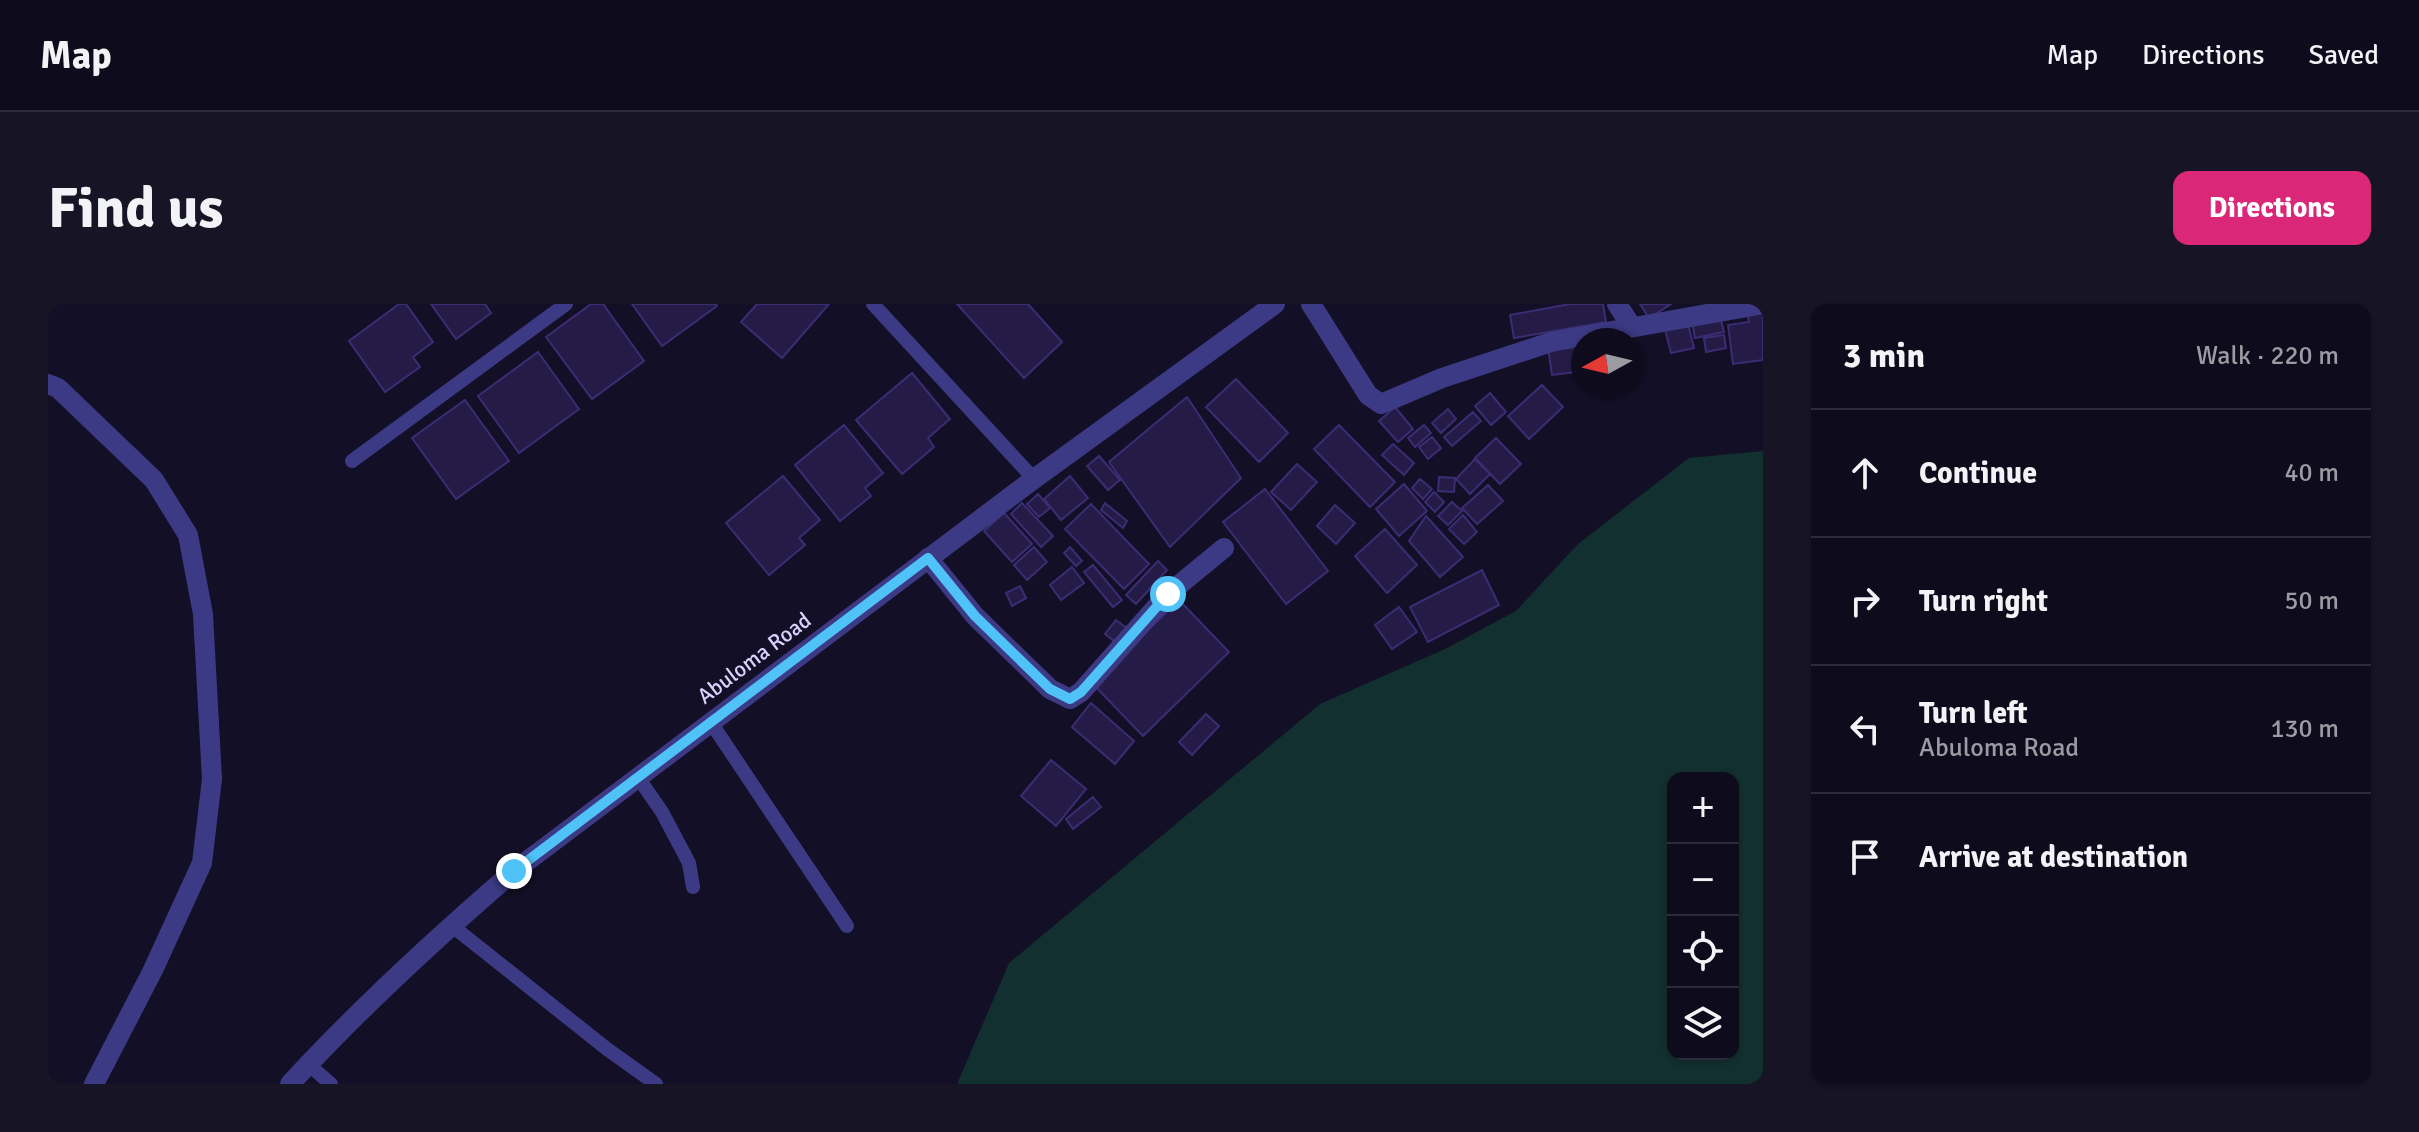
<!DOCTYPE html>
<meta charset="utf-8">
<style>
:root{--surface:#0e0b1c;--page:#171425;--text:#f1f3f6;--muted:#9b9ba3;--line:#2e2b3b;--accent:#db2777}
body{margin:0;font-family:Signika,sans-serif;background:var(--page);color:var(--text)}
.controls{position:absolute;right:24px;bottom:24px;display:grid;overflow:hidden;border-radius:16px;box-shadow:0 2px 6px #0004}
.controls button{width:72px;height:72px;display:grid;place-items:center;padding:0;border:0;border-bottom:2px solid var(--line);background:var(--surface);color:var(--text);font:40px sans-serif}
.compass{position:absolute;left:1523px;top:24px;width:72px;height:72px;border-radius:50%;background:var(--surface);box-shadow:0 2px 6px #0004;rotate:262deg}
.stop{position:absolute;width:24px;height:24px;margin:-18px;border:6px solid #4fc3f7;border-radius:50%;background:#fff}
.stop.end{background:#4fc3f7;border-color:#fff;box-shadow:0 2px 8px #0008}
.list{margin:0;padding:0;list-style:none}
h2{display:flex;justify-content:space-between;align-items:center;height:104px;margin:0;padding:0 32px;font-size:34px}
h2 small{font-size:26px;font-weight:400;color:var(--muted)}
.list li{display:grid;grid-template-columns:52px 1fr auto;gap:24px;align-items:center;box-sizing:border-box;height:128px;padding:0 32px;border-top:2px solid var(--line)}
.list b{display:block;font-size:30px;white-space:nowrap}
.list p{margin:0;font-size:26px;white-space:nowrap;color:var(--muted)}
.list em{font-size:26px;font-style:normal;color:var(--muted)}
.icon{flex:none;width:44px;height:44px;fill:none;stroke:currentColor;stroke-width:2;stroke-linecap:round;stroke-linejoin:round}
.map{position:relative;flex:none;width:1715px;height:780px;overflow:hidden;border-radius:16px}
header{display:flex;align-items:center;gap:48px;box-sizing:border-box;height:112px;padding:0 40px;background:var(--surface);border-bottom:2px solid var(--line)}
header strong{font-size:38px}
nav{display:flex;gap:44px;margin-inline-start:auto;font-size:28px}
.intro{display:flex;align-items:center;justify-content:space-between;box-sizing:border-box;height:192px;padding:0 48px}
h1{margin:0;font-size:56px}
.button{padding:20px 36px;border-radius:16px;background:var(--accent);color:#fff;font-size:28px;font-weight:700}
main{display:flex;gap:48px;padding:0 48px}
aside{flex:1;background:var(--surface);border-radius:16px;box-shadow:0 2px 6px #0004}
.map>svg:first-child{display:block}
.green{fill:#12302f;fill-rule:evenodd}
.building{fill:#241b47;stroke:#3b2d73;stroke-width:2}
.lines{fill:none;stroke-linecap:round;stroke-linejoin:round}
.service{stroke:#3d3a85;stroke-width:14}
.minor{stroke:#3d3a85;stroke-width:20}
.tertiary{stroke:#3d3a85;stroke-width:20}
.route{stroke:#4fc3f7;stroke-width:10}
.labels{text-anchor:middle;dominant-baseline:central;stroke-width:8;stroke-linejoin:round;paint-order:stroke}
.street-label{font-size:22px;fill:#d9d4ff;stroke:#130f26}
</style>
<header>
<strong>Map</strong>
<nav><a>Map</a><a>Directions</a><a>Saved</a></nav>
</header>
<div class="intro"><h1>Find us</h1><a class="button">Directions</a></div>
<main>
<div class="map">
<svg width="1715" height="780" viewBox="0 0 1715 780">
<rect width="100%" height="100%" fill="#130f26"/>
<path class="green" d="M 1715,147 L 1715,780 L 909,780 L 961,659 L 1272,400 L 1397,345 L 1468,307 L 1530,240 L 1641,154 ZM 1625,474 L 1685,474 L 1685,750 L 1625,750 Z"/>
<path class="building" d="M 351,0 L 358,0 L 385,38 L 365,53 L 372,63 L 337,88 L 301,37 Z
M 383,0 L 437,0 L 443,9 L 408,35 Z
M 543,0 L 555,0 L 596,57 L 544,95 L 498,33 Z
M 584,0 L 668,0 L 669,2 L 614,42 Z
M 709,0 L 781,0 L 734,54 L 693,18 Z
M 909,0 L 980,0 L 1014,38 L 976,74 Z
M 1522,0 L 1555,0 L 1558,18 L 1466,34 L 1462,11 Z
M 1592,0 L 1623,0 L 1601,14 Z
M 1715,4 L 1715,56 L 1685,60 L 1680,21 L 1701,18 L 1699,6 Z
M 1639,16 L 1646,44 L 1623,49 L 1616,21 Z
M 1673,16 L 1676,28 L 1647,34 L 1644,18 Z
M 1676,31 L 1678,44 L 1658,48 L 1656,34 Z
M 1535,39 L 1535,67 L 1504,71 L 1500,44 Z
M 490,48 L 531,105 L 471,149 L 430,92 Z
M 864,69 L 902,115 L 880,134 L 886,143 L 854,170 L 808,116 Z
M 1188,75 L 1240,129 L 1211,158 L 1158,103 Z
M 1494,81 L 1515,103 L 1481,135 L 1460,112 Z
M 1442,89 L 1458,108 L 1443,121 L 1427,102 Z
M 1139,93 L 1193,174 L 1122,243 L 1061,158 Z
M 417,96 L 461,157 L 408,195 L 364,134 Z
M 1347,103 L 1365,125 L 1350,138 L 1331,117 Z
M 1400,105 L 1408,115 L 1393,129 L 1384,119 Z
M 1425,108 L 1433,117 L 1404,142 L 1396,133 Z
M 796,121 L 835,169 L 817,184 L 823,192 L 792,217 L 747,161 Z
M 1291,121 L 1347,178 L 1322,203 L 1266,145 Z
M 1376,121 L 1383,129 L 1367,143 L 1360,134 Z
M 1384,133 L 1393,144 L 1380,155 L 1371,143 Z
M 1448,134 L 1473,160 L 1452,180 L 1427,154 Z
M 1345,140 L 1366,159 L 1356,171 L 1334,151 Z
M 1051,152 L 1072,176 L 1060,186 L 1039,162 Z
M 1427,155 L 1442,170 L 1422,190 L 1408,175 Z
M 1249,160 L 1269,178 L 1243,206 L 1223,188 Z
M 735,172 L 772,216 L 751,234 L 757,241 L 721,271 L 678,219 Z
M 1022,172 L 1040,194 L 1013,216 L 996,195 Z
M 1391,173 L 1407,174 L 1406,188 L 1390,187 Z
M 1372,175 L 1384,185 L 1375,195 L 1364,184 Z
M 1356,180 L 1379,207 L 1351,232 L 1328,205 Z
M 1440,181 L 1455,197 L 1429,220 L 1414,204 Z
M 1217,185 L 1280,267 L 1238,300 L 1175,218 Z
M 1386,188 L 1396,198 L 1387,208 L 1377,198 Z
M 990,190 L 1002,204 L 991,213 L 979,200 Z
M 1404,198 L 1414,207 L 1400,221 L 1390,212 Z
M 974,199 L 1005,232 L 993,243 L 963,210 Z
M 1057,199 L 1079,217 L 1075,224 L 1053,206 Z
M 1043,200 L 1101,260 L 1076,285 L 1017,225 Z
M 1287,201 L 1307,219 L 1288,240 L 1269,222 Z
M 956,209 L 984,240 L 964,258 L 936,227 Z
M 1415,211 L 1429,228 L 1416,240 L 1401,225 Z
M 1378,212 L 1415,253 L 1392,273 L 1361,237 Z
M 1337,225 L 1369,261 L 1339,289 L 1307,252 Z
M 986,243 L 999,258 L 979,276 L 966,261 Z
M 1022,243 L 1034,257 L 1028,262 L 1016,249 Z
M 1110,257 L 1119,266 L 1088,300 L 1078,291 Z
M 1045,261 L 1074,296 L 1065,303 L 1036,268 Z
M 1024,263 L 1036,279 L 1013,296 L 1002,281 Z
M 1434,266 L 1451,301 L 1380,338 L 1362,303 Z
M 972,282 L 978,294 L 964,302 L 958,289 Z
M 1131,296 L 1181,348 L 1095,432 L 1045,380 Z
M 1351,303 L 1369,328 L 1344,345 L 1327,321 Z
M 1068,316 L 1080,325 L 1070,340 L 1057,330 Z
M 1043,399 L 1086,437 L 1067,460 L 1024,423 Z
M 1158,410 L 1171,422 L 1144,451 L 1131,438 Z
M 1003,456 L 1038,485 L 1008,522 L 973,492 Z
M 1045,493 L 1053,503 L 1025,525 L 1018,515 Z"/>
<g class="lines">
<path class="service" d="M 825,0 L 986,175
M 304,157 L 518,0
M 662,417 L 799,622
M 589,472 L 614,508 L 641,559 L 645,583
M 403,621 L 559,745 L 608,780
M 260,760 L 283,780"/>
<path class="minor" d="M 1263,0 L 1320,91 L 1333,100 L 1394,74 L 1503,38 L 1715,0
M 1569,0 L 1584,23
M 0,80 L 10,84 L 106,176 L 140,231 L 155,310 L 164,475 L 154,559 L 105,666 L 46,780
M 880,254 L 927,312 L 1002,385 L 1022,395 L 1033,388 L 1120,290 L 1176,244"/>
<path class="tertiary" d="M 242,780 C 312,704 388,634 466,567 L 986,175 L 1227,0"/>
</g>
<g class="lines">
<path class="route" d="M 466,567 L 880,254 L 927,312 L 1002,385 L 1022,395 L 1033,388 L 1120,290"/>
</g>
<g class="labels">
<g class="street-label">
<text transform="translate(706 354) rotate(-37)">Abuloma Road</text>
</g>
</g>
</svg>
<div class="controls">
<button>+</button>
<button>−</button>
<button><svg class="icon" aria-label="locate" viewBox="0 0 24 24"><circle cx="12" cy="12" r="6"/><path d="M12 2v4M12 18v4M2 12h4M18 12h4"/></svg></button>
<button><svg class="icon" aria-label="layers" viewBox="0 0 24 24"><path d="M12 4l9 5-9 5-9-5zM3 14l9 5 9-5"/></svg></button>
</div>
<svg class="compass" viewBox="-18 -18 36 36"><path d="M0-13l5 13h-10z" fill="#e53935"/><path d="M0 13l5-13h-10z" fill="#9b9ba3"/></svg>
<div class="stop" style="left:1120px;top:290px"></div>
<div class="stop end" style="left:466px;top:567px"></div>
</div>
<aside>
<h2>3 min<small>Walk · 220 m</small></h2>
<ul class="list">
<li><svg class="icon" aria-label="ahead" viewBox="0 0 24 24"><path d="M12 20V5M6 11l6-6 6 6"/></svg><div><b>Continue</b></div><em>40 m</em></li>
<li><svg class="icon" aria-label="right" viewBox="0 0 24 24"><path d="M7 20v-9h11M14 6l5 5-5 5"/></svg><div><b>Turn right</b></div><em>50 m</em></li>
<li><svg class="icon" aria-label="left" viewBox="0 0 24 24"><path d="M17 20v-9H6M10 6l-5 5 5 5"/></svg><div><b>Turn left</b><p>Abuloma Road</p></div><em>130 m</em></li>
<li><svg class="icon" aria-label="arrive" viewBox="0 0 24 24"><path d="M6 21V4h12l-3 4 3 4H6"/></svg><div><b>Arrive at destination</b></div></li>
</ul>
</aside>
</main>
